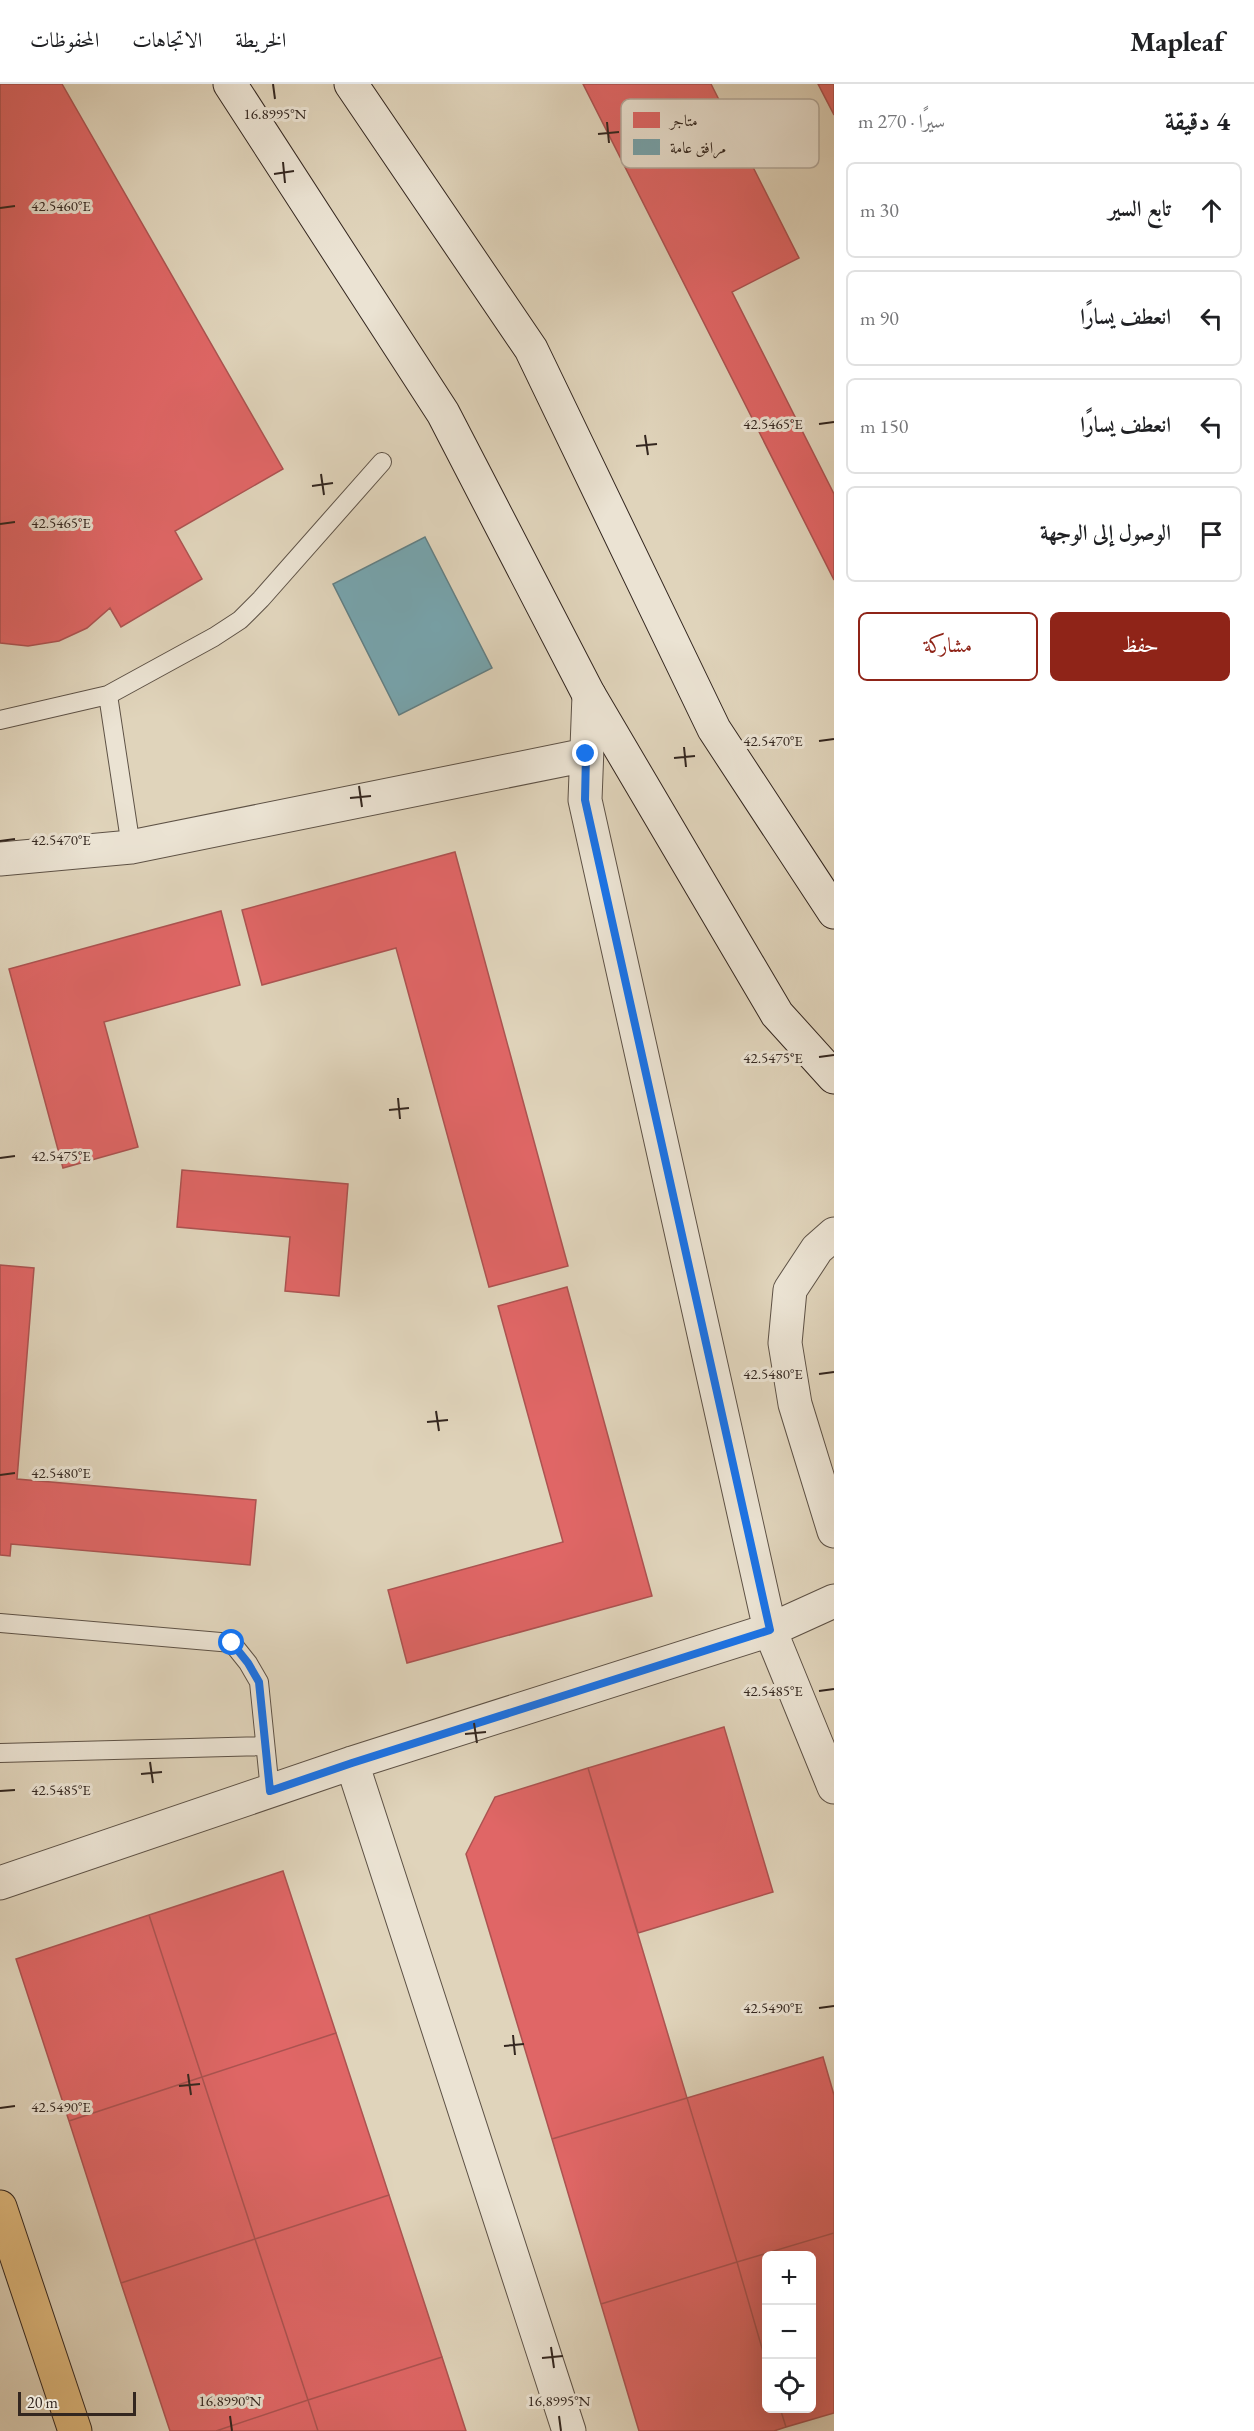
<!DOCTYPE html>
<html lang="ar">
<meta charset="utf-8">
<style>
:root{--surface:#fff;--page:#f2f2f2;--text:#202124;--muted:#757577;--line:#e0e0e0;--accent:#8f2418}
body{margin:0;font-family:"EB Garamond",Amiri,serif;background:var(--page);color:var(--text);direction:rtl}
.controls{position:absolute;right:18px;bottom:18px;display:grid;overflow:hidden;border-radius:9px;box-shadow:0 6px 24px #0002}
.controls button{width:54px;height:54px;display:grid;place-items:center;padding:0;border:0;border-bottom:2px solid var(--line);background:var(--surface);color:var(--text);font:30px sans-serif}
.scale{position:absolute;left:18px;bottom:15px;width:118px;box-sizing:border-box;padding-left:6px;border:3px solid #33261f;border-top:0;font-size:16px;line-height:21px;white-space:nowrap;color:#33261f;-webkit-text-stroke:4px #ebe3d3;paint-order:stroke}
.stop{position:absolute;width:18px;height:18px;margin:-14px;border:4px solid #1a73e8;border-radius:50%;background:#fff}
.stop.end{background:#1a73e8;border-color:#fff;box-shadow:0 2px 6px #0008}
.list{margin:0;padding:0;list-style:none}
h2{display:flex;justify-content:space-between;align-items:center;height:78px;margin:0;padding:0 24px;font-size:26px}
h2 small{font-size:20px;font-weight:400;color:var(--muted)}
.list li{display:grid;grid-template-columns:39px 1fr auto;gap:18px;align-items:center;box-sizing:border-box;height:96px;margin:0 12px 12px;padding:0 12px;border:2px solid var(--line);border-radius:9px}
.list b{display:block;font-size:22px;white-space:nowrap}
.list em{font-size:20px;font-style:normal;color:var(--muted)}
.actions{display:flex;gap:12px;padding:18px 24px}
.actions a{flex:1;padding:14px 0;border:2px solid var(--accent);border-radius:9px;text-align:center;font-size:21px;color:var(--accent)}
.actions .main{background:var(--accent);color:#fff}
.icon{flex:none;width:33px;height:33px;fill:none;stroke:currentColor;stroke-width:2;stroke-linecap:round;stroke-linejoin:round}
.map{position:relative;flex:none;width:834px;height:2347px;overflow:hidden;direction:ltr}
header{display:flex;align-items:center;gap:36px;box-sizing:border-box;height:84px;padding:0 30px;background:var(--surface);border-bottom:2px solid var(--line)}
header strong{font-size:28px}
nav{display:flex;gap:33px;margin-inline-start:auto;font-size:21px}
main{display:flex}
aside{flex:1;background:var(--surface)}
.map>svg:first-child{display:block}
.shops{fill:#e06666;stroke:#ac5351;stroke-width:1.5}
.public{fill:#76a5af;stroke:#627f84;stroke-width:1.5}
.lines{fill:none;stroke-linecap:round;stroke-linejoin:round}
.lane-casing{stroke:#5e5246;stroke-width:20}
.street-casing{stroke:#5e5246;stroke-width:35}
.secondary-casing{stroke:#33261f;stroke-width:35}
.primary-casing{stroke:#33261f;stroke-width:35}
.lane{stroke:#ebe3d3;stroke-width:18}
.street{stroke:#ebe3d3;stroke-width:33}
.secondary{stroke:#ebe3d3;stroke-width:33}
.primary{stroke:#e0ba7e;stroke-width:33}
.route{stroke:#1a73e8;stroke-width:8}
.ticks{fill:none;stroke:#33261f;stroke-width:2}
.key{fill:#ebe3d3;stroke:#b4aa9d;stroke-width:1.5}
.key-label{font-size:16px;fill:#33261f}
.ticks-label{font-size:15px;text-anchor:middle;fill:#33261f;stroke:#ebe3d3;stroke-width:6;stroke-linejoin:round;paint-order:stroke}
</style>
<header>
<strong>Mapleaf</strong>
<nav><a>الخريطة</a><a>الاتجاهات</a><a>المحفوظات</a></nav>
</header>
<main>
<aside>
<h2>4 دقيقة<small>سيرًا · 270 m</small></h2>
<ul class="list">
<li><svg class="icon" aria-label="ahead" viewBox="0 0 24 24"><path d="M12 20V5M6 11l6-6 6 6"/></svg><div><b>تابع السير</b></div><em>30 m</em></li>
<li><svg class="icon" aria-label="left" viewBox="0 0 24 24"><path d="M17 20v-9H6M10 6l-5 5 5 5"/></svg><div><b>انعطف يسارًا</b></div><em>90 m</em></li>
<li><svg class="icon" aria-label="left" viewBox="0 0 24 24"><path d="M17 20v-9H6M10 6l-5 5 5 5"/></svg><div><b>انعطف يسارًا</b></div><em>150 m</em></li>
<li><svg class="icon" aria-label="arrive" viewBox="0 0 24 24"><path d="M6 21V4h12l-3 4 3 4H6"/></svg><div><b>الوصول إلى الوجهة</b></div></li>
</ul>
<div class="actions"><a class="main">حفظ</a><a>مشاركة</a></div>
</aside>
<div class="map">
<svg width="834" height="2347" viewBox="0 0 834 2347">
<rect width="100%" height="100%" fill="#e0d4bb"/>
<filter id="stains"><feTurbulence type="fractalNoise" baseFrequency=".00333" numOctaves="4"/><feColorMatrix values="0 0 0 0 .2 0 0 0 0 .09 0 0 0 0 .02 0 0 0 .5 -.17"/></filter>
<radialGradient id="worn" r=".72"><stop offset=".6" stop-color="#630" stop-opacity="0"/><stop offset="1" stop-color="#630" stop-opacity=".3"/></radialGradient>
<path class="shops" d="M 0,0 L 62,0 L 283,385 L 175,447 L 202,495 L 121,543 L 110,524 L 87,544 L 59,557 L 28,562 L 0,559 Z
M 583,0 L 711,0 L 799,174 L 732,208 L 834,410 L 834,496 Z
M 818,0 L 834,0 L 834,31 Z
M 455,768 L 568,1182 L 489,1203 L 396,864 L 262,901 L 242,826 Z
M 221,827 L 240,901 L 104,938 L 138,1063 L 63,1084 L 9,885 Z
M 182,1086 L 348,1100 L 339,1212 L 285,1207 L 290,1153 L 177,1143 Z
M 0,1181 L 34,1184 L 17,1395 L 256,1416 L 250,1481 L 11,1460 L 10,1472 L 0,1471 Z
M 567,1203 L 652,1512 L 407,1579 L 388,1506 L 563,1458 L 498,1222 Z
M 724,1643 L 773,1808 L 638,1849 L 588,1684 Z
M 588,1684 L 687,2014 L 552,2055 L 466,1770 L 495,1713 Z
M 283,1787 L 336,1949 L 202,1993 L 149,1831 Z
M 149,1831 L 202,1993 L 69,2037 L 16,1875 Z
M 336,1949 L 389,2111 L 255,2155 L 202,1993 Z
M 823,1973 L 834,2011 L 834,2149 L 737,2178 L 687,2014 Z
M 202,1993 L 255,2155 L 121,2199 L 69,2037 Z
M 687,2014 L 737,2178 L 601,2220 L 552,2055 Z
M 389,2111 L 442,2273 L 308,2316 L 255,2155 Z
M 834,2149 L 834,2329 L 786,2343 L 780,2324 L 812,2324 L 812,2172 L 766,2172 L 766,2278 L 737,2178 Z
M 255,2155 L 308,2316 L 216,2347 L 170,2347 L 121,2199 Z
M 737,2178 L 766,2278 L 766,2324 L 780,2324 L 786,2343 L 774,2347 L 639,2347 L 601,2220 Z
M 442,2273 L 466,2347 L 318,2347 L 308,2316 Z
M 308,2316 L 318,2347 L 216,2347 Z"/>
<path class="public" d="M 425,453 L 492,584 L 399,631 L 333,500 Z"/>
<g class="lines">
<defs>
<path id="lane" d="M 108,611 L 131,763
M 0,636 L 108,611 L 214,553 L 240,536 L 261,515 L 382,378
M 0,1539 L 232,1559 L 248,1579 L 259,1598 L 270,1707
M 0,1669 L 265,1662"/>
<path id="street" d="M 589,611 L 585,716 L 770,1546 L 834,1703
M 0,775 L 131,763 L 586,671
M 834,1150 L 817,1165 L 790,1206 L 785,1259 L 795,1320 L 834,1447
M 352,1679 L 569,2347
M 0,1799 L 352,1679 L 770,1546 L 834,1517"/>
<path id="secondary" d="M 230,0 L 443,329 L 589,611 L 777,930 L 834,993
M 351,0 L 531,265 L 714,645 L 834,828"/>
<path id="primary" d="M 0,2123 L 75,2347"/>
</defs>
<use href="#lane" class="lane-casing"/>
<use href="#street" class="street-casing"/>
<use href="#secondary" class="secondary-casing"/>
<use href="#primary" class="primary-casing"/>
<use href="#lane" class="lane"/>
<use href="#street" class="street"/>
<use href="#secondary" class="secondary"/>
<use href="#primary" class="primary"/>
</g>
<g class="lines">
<path class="route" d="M 232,1559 L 248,1579 L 259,1598 L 270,1707 L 352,1679 L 770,1546 L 585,716 L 586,670"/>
</g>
<path class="ticks" d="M 273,0 L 275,15M 607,38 L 609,59M 598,50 L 619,48M 283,78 L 285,99M 274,90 L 294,87M 0,124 L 15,122M 819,340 L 834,338M 645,351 L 648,371M 636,362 L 657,360M 321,390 L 324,411M 312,402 L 333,399M 0,440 L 15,438M 819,657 L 834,655M 684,663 L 686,683M 674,674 L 695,672M 359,702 L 362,723M 350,714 L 371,712M 0,757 L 15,755M 819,973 L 834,971M 398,1014 L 400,1035M 389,1026 L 409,1024M 0,1074 L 15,1072M 819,1290 L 834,1288M 436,1327 L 439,1347M 427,1338 L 448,1336M 0,1391 L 15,1389M 819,1607 L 834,1605M 474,1639 L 477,1659M 465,1650 L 486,1648M 150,1678 L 153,1699M 141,1690 L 162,1688M 0,1707 L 15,1706M 819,1924 L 834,1922M 513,1951 L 515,1971M 504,1962 L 524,1960M 188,1990 L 191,2011M 179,2002 L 200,2000M 0,2024 L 15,2022M 551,2263 L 554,2284M 542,2274 L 563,2272M 230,2332 L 232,2347M 559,2332 L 561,2347"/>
<rect x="621" y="15" width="198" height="69" rx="9" class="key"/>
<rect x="633" y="28" width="27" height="16" fill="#e06666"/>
<rect x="633" y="55" width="27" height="16" fill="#76a5af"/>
<g class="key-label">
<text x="670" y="42">متاجر</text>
<text x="670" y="69">مرافق عامة</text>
</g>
<g class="ticks-label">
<text x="275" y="35">16.8995°N</text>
<text x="61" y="127">42.5460°E</text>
<text x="773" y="345">42.5465°E</text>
<text x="61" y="444">42.5465°E</text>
<text x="773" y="662">42.5470°E</text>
<text x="61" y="761">42.5470°E</text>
<text x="773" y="979">42.5475°E</text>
<text x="61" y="1077">42.5475°E</text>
<text x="773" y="1295">42.5480°E</text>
<text x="61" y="1394">42.5480°E</text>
<text x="773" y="1612">42.5485°E</text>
<text x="61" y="1711">42.5485°E</text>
<text x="773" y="1929">42.5490°E</text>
<text x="61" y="2028">42.5490°E</text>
<text x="230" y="2322">16.8990°N</text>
<text x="559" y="2322">16.8995°N</text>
</g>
<rect width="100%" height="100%" filter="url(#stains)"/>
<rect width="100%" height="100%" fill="url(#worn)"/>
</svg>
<div class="controls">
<button>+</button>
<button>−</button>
<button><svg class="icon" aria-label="locate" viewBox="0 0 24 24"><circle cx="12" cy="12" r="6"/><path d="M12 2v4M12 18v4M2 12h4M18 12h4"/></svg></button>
</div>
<div class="scale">20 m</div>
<div class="stop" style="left:232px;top:1559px"></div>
<div class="stop end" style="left:586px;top:670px"></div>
</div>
</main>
